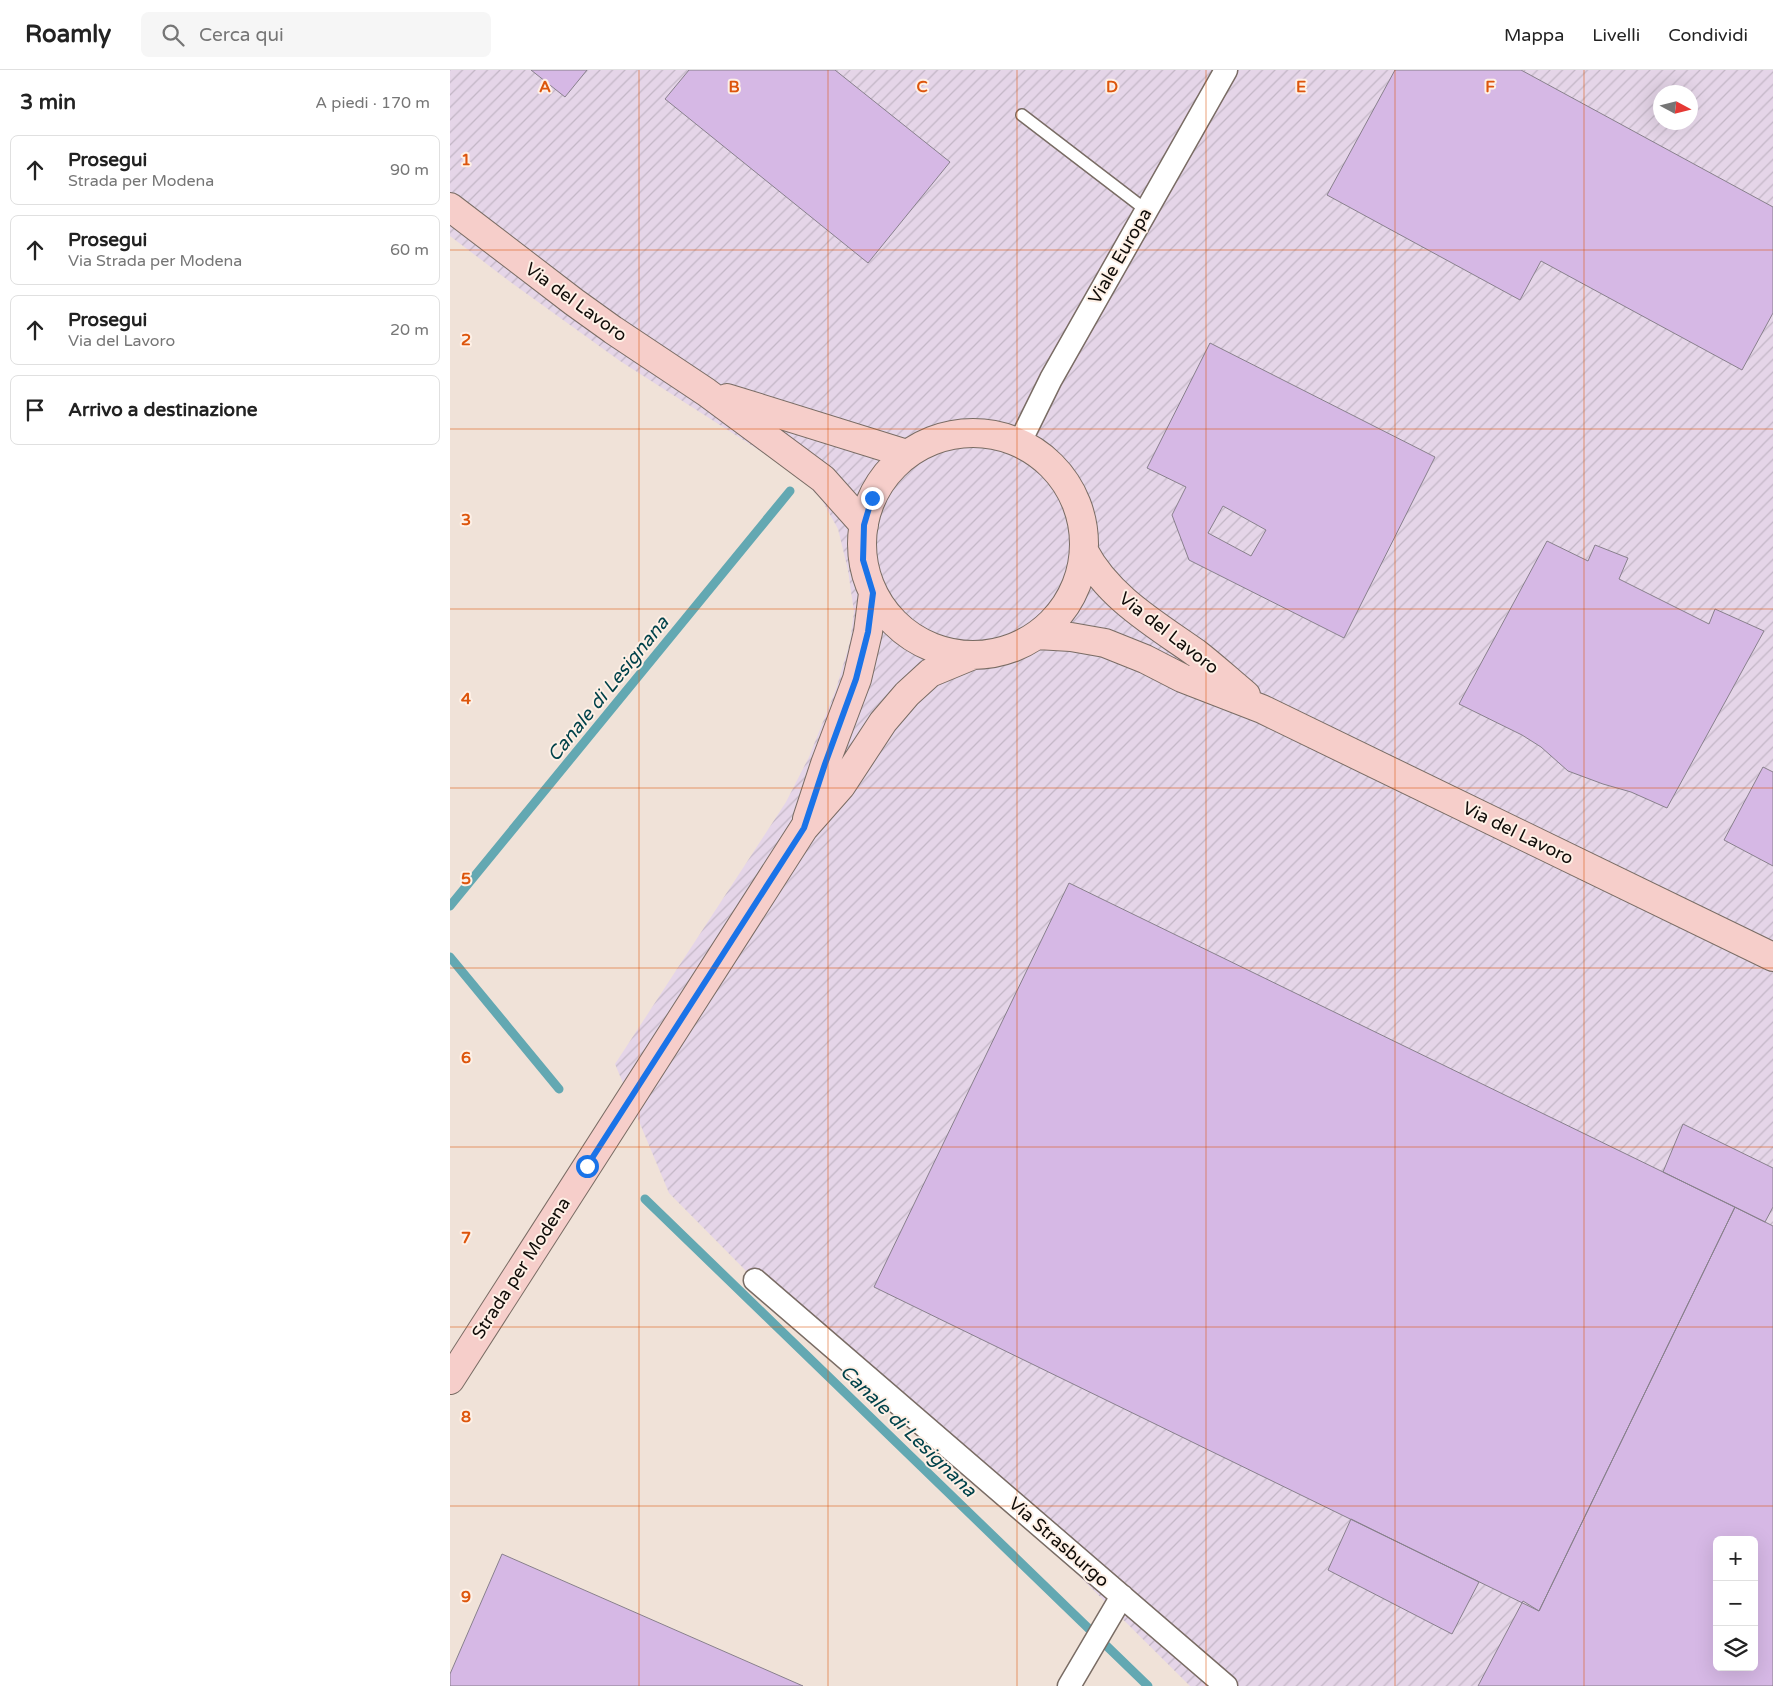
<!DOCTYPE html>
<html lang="it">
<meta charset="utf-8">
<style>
:root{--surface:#fff;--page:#f6f6f6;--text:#222;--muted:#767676;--line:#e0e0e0}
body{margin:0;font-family:"Varela Round",sans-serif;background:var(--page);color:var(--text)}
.controls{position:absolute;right:15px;bottom:15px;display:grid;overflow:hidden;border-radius:8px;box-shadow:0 5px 20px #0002}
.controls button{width:45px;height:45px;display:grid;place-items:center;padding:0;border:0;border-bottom:1px solid var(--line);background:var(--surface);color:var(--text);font:25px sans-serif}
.compass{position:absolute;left:1203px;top:15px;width:45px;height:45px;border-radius:50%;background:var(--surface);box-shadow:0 5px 20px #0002;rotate:97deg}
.stop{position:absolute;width:15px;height:15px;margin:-11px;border:4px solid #1a73e8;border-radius:50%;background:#fff}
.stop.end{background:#1a73e8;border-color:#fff;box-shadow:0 1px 5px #0008}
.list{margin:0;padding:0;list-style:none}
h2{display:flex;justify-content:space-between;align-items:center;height:65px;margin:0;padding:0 20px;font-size:21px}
h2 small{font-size:16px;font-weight:400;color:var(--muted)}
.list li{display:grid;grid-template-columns:32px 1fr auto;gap:15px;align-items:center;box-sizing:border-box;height:70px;margin:0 10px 10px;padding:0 10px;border:1px solid var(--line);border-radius:8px}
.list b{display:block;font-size:19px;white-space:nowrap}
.list p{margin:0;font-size:16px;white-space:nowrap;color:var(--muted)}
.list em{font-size:16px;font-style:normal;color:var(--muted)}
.icon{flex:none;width:28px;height:28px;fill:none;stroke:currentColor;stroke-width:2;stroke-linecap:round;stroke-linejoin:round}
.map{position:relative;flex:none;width:1323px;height:1616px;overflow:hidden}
header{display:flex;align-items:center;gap:30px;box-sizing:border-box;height:70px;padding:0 25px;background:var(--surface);border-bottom:1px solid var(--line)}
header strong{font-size:24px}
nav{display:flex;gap:28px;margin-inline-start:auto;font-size:18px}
.search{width:350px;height:45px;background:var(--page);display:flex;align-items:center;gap:12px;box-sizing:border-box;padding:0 18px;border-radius:8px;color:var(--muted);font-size:19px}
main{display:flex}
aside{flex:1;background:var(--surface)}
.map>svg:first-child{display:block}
.industrial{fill:url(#industrial-furrows);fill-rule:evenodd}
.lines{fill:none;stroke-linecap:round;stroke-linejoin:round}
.stream{stroke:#63a8b2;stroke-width:9}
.building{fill:#d6b8e5;stroke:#88808c;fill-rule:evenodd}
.lane-casing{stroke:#796c64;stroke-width:14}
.street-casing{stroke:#796c64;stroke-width:25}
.secondary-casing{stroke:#796c64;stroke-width:30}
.lane{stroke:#fff;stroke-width:11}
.street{stroke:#fff;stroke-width:22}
.secondary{stroke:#f6ceca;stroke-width:28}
.route{stroke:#1a73e8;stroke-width:6}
.grid{fill:none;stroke:#dd550c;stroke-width:1;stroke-opacity:0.55}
.labels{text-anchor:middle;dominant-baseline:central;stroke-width:4;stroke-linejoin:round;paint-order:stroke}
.street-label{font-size:18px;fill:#100c08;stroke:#fef0e6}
.water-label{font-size:19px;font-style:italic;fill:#00424a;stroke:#fef0e6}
.grid-label{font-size:16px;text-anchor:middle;font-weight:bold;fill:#dd550c;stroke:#fef0e6;stroke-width:4;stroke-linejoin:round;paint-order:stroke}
</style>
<header>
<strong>Roamly</strong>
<div class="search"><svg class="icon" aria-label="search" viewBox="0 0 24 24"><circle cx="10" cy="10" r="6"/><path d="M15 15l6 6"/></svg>Cerca qui</div>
<nav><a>Mappa</a><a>Livelli</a><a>Condividi</a></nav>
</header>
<main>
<aside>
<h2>3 min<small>A piedi · 170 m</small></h2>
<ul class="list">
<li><svg class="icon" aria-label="ahead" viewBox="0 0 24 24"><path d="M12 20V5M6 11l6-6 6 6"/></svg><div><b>Prosegui</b><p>Strada per Modena</p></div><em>90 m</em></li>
<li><svg class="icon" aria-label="ahead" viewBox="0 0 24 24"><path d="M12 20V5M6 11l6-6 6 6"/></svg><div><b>Prosegui</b><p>Via Strada per Modena</p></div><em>60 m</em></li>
<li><svg class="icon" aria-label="ahead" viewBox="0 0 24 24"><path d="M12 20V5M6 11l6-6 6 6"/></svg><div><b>Prosegui</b><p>Via del Lavoro</p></div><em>20 m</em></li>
<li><svg class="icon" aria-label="arrive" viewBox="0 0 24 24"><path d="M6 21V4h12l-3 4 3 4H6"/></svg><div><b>Arrivo a destinazione</b></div></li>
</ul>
</aside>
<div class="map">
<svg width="1323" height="1616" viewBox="0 0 1323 1616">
<defs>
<pattern id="industrial-furrows" width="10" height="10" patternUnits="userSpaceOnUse" patternTransform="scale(1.25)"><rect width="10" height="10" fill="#e5d5e8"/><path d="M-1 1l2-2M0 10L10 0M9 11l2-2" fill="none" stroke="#c3b6c6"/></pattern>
</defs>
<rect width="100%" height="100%" fill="#f0e2d8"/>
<path class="industrial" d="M 0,0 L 1323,0 L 1323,1616 L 740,1616 L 600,1477 L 394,1300 L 219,1123 L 165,994 L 336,732 L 359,687 L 386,619 L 400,572 L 404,542 L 398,500 L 388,459 L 372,430 L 348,405 L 170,291 L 59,211 L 0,166 ZM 1210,22 L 1240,22 L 1240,52 L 1210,52 ZM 1267,1470 L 1304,1470 L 1304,1597 L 1267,1597 Z"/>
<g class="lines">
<path class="stream" d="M 0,836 L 340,421
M 0,887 L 109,1019
M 195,1129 L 698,1616"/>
</g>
<path class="building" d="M 81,0 L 137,0 L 115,27 Z
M 239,0 L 385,0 L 500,92 L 418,193 L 215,29 Z
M 945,0 L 1071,0 L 1323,137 L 1323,243 L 1292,300 L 1091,191 L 1070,230 L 877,125 Z
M 760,273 L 985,387 L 894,568 L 739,490 L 722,445 L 736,417 L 697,398 ZM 773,436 L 816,460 L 801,486 L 758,463 Z
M 1097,471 L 1138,491 L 1145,475 L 1178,488 L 1169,509 L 1259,554 L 1265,539 L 1314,561 L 1217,738 L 1181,722 L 1153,714 L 1118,701 L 1091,677 L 1072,665 L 1009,634 Z
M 1313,697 L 1323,702 L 1323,796 L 1274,770 Z
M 619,813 L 1285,1137 L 1089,1541 L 424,1217 Z
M 1233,1054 L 1323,1098 L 1323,1137 L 1315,1152 L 1213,1102 Z
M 1285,1137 L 1323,1156 L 1323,1616 L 1028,1616 L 1073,1531 L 1089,1541 ZM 1267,1470 L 1304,1470 L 1304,1597 L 1267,1597 Z
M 901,1449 L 1029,1512 L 1002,1564 L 878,1500 Z
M 52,1484 L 353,1616 L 0,1616 L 0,1604 Z"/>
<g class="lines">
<defs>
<path id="lane" d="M 572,45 L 696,140"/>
<path id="street" d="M 569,374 L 601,309 L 776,0
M 305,1210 L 776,1616
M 619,1616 L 672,1526"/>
<path id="secondary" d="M 0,137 L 124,232 L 163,260 L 256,322 L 373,409 L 414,455
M 277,328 L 457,384
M412 474a111 111 0 1 1 222 0a111 111 0 1 1-222 0Z
M 634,481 C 658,527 705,554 746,583 C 763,596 779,611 796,625
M 587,565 L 621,567 L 655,573 L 695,589 L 732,608 L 812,639 L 1323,887
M 357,749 L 375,694 L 407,609 L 418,562 L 423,523
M 0,1310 L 354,758 L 391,716 L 433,652 L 457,624 L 480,603 L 521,586"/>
</defs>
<use href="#lane" class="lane-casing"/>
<use href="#street" class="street-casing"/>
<use href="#secondary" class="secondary-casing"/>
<use href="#lane" class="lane"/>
<use href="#street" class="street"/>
<use href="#secondary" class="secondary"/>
</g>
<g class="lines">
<path class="route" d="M 137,1096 L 354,758 L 375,694 L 406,609 L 418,562 L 423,523 L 413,490 L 414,455 L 422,428"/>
</g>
<path class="grid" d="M 189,0 L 189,1616M 378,0 L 378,1616M 567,0 L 567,1616M 756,0 L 756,1616M 945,0 L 945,1616M 1134,0 L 1134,1616M 0,180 L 1323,180M 0,359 L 1323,359M 0,539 L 1323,539M 0,718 L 1323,718M 0,898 L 1323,898M 0,1077 L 1323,1077M 0,1257 L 1323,1257M 0,1436 L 1323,1436"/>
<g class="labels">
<g class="street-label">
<text transform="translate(670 186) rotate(-60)">Viale Europa</text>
<text transform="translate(126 232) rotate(36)">Via del Lavoro</text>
<text transform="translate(719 563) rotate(38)">Via del Lavoro</text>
<text transform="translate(1068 763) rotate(26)">Via del Lavoro</text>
<text transform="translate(71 1198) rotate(-57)">Strada per Modena</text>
<text transform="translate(609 1472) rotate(41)">Via Strasburgo</text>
</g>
<g class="water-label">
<text transform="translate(158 619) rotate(-51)">Canale di Lesignana</text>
<text transform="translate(458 1361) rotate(44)">Canale di Lesignana</text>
</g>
</g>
<g class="grid-label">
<text x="95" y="22">A</text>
<text x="284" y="22">B</text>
<text x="472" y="22">C</text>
<text x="662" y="22">D</text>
<text x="851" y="22">E</text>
<text x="1040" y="22">F</text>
<text x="16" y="95">1</text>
<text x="16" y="275">2</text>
<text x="16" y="455">3</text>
<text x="16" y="634">4</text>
<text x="16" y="814">5</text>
<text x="16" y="993">6</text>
<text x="16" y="1173">7</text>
<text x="16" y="1352">8</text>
<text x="16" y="1532">9</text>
</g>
</svg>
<div class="controls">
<button>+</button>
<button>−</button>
<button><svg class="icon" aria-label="layers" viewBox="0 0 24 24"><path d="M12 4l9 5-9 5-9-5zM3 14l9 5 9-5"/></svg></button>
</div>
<svg class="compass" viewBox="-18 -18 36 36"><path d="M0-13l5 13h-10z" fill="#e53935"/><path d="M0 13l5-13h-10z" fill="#767676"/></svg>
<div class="stop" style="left:137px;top:1096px"></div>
<div class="stop end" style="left:422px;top:428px"></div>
</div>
</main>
